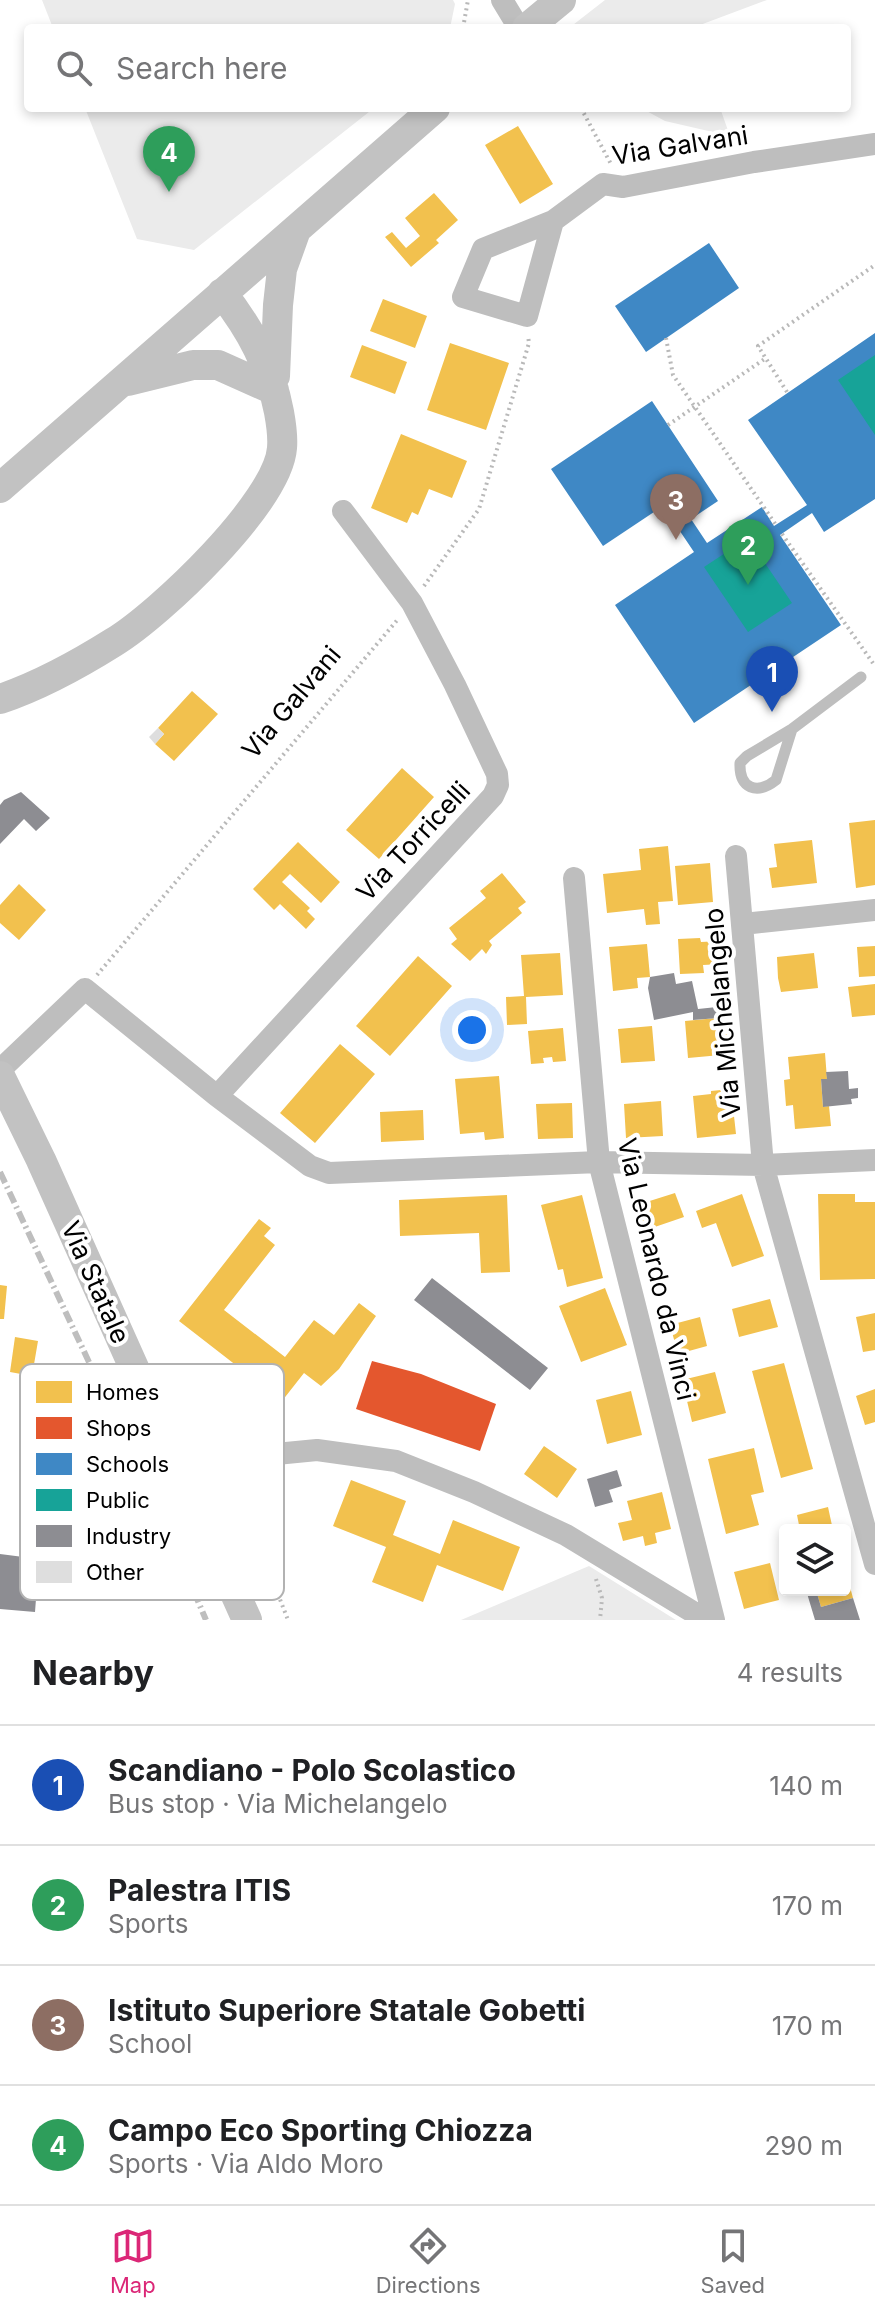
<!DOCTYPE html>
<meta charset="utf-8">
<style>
:root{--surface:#fff;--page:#f6f6f6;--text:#202124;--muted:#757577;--line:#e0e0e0;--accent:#db2777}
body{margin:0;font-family:Inter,sans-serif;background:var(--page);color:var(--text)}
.controls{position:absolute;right:24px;bottom:24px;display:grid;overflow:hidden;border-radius:8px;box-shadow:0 4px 12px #0003}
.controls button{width:72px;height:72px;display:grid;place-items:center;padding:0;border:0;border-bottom:2px solid var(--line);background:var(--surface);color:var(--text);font:40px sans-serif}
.you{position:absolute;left:472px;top:1030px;width:28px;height:28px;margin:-20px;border:6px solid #fff;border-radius:50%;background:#1a73e8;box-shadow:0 0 0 12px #1a73e833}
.badge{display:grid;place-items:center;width:52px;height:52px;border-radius:50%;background:var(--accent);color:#fff;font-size:26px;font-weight:700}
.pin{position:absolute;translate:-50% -66px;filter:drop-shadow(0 2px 4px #0008)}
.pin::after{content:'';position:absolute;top:42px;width:28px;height:24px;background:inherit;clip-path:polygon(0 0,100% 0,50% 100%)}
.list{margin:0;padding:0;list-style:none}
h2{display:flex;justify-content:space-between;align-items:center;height:104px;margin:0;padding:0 32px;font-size:34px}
h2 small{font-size:26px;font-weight:400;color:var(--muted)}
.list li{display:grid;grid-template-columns:52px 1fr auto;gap:24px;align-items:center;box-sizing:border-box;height:120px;padding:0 32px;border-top:2px solid var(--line)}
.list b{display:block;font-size:30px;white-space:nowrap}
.list p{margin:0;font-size:26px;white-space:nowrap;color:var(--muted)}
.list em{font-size:26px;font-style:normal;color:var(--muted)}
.icon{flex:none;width:44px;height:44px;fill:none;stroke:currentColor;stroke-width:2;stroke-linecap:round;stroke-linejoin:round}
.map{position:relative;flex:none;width:875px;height:1620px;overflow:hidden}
.search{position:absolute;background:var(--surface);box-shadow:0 4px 12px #0003;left:24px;right:24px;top:24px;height:88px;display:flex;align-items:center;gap:20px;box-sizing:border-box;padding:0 28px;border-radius:8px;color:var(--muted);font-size:30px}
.sheet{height:584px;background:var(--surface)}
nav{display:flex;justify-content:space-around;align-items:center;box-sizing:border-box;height:112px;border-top:2px solid var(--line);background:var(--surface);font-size:22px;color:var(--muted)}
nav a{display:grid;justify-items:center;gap:4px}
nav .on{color:var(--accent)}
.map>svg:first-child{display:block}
.green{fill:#ebebeb}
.homes{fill:#f2c14e}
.shops{fill:#e4572e}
.schools{fill:#3f88c5}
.public{fill:#17a398}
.industry{fill:#8d8d92}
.building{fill:#dedede}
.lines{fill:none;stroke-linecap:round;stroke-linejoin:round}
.path{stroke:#b9b9b9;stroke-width:4;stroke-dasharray:2 4;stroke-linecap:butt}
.lane{stroke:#bebebe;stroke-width:11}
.street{stroke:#bebebe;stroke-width:22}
.secondary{stroke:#c2c2c2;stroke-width:30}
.rail{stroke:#bebebe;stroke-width:6;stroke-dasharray:12 4 2 4;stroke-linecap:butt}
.labels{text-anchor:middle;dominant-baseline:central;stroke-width:8;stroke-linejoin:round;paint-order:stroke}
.street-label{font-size:26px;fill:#000;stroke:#fff}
.key{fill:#fff;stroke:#b2b2b2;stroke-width:2}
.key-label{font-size:22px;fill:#000}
</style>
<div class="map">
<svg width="875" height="1620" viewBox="0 0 875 1620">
<rect width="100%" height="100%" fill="#fff"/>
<path class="green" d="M 42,0 L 453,0 L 455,4 L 450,28 L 53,28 Z
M 605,0 L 767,0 L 692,28 L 569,28 Z
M 85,108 L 374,108 L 194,250 L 137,239 Z
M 641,108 L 720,108 L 730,136 L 665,121 Z
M 589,1566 L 676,1620 L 461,1620 Z"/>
<path class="homes" d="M 518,126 L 553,184 L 520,204 L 485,145 Z
M 434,193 L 458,220 L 436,240 L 439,243 L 411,267 L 385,237 L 392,232 L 406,248 L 420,236 L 405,218 Z
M 383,299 L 427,316 L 415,348 L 370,331 Z
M 450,343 L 509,363 L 486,430 L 427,410 Z
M 362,345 L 407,362 L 395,394 L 350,377 Z
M 401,434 L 467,461 L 452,498 L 429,489 L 418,515 L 412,512 L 407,523 L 371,508 Z
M 192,691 L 218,714 L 174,761 L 155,744 L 164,734 L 158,728 Z
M 402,768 L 434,797 L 379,859 L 346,830 Z
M 875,820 L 875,885 L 856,888 L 849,823 Z
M 812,840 L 817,883 L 772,888 L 769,868 L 777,867 L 774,844 Z
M 298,842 L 340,882 L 321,903 L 290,874 L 282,882 L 310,908 L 307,911 L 315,919 L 306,929 L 280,904 L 274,910 L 253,889 Z
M 668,846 L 673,901 L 658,902 L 660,924 L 646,925 L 644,909 L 607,913 L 603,874 L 641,870 L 639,849 Z
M 710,863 L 713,902 L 678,905 L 675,866 Z
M 502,873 L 526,902 L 518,908 L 522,913 L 489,941 L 492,945 L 486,954 L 482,949 L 470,961 L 451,944 L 457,939 L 449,928 L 486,898 L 480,891 Z
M 19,884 L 46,910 L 19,940 L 0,923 L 0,905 Z
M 700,938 L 701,942 L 720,941 L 722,964 L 703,965 L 704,973 L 680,974 L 678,939 Z
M 647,944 L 650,977 L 637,978 L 638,988 L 613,991 L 609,947 Z
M 875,946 L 875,976 L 859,977 L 857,947 Z
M 560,953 L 563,995 L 526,997 L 527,1024 L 507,1025 L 506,997 L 524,996 L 521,955 Z
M 814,953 L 818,988 L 781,992 L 778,978 L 777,957 Z
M 418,956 L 452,986 L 390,1056 L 356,1026 Z
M 875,984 L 875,1015 L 852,1017 L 848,987 Z
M 728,1017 L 732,1054 L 688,1058 L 685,1021 Z
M 652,1026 L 655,1061 L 621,1063 L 618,1029 Z
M 563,1028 L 566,1061 L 553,1062 L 552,1057 L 543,1058 L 544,1063 L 531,1064 L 528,1031 Z
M 340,1044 L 375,1074 L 315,1143 L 280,1113 Z
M 825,1053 L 827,1079 L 821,1079 L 823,1107 L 829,1106 L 831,1126 L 795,1129 L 793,1105 L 786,1106 L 784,1080 L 790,1079 L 788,1057 Z
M 499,1076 L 504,1138 L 485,1140 L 484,1132 L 460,1134 L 455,1079 Z
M 731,1089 L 736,1134 L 697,1138 L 693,1096 L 711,1094 L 711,1091 Z
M 661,1101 L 663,1136 L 626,1138 L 624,1104 Z
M 572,1103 L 573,1138 L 538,1139 L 536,1104 Z
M 423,1110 L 424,1140 L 381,1142 L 380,1112 Z
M 675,1193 L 684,1217 L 646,1230 L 637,1205 Z
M 742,1194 L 764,1256 L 732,1267 L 716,1223 L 702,1228 L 696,1211 Z
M 818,1194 L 855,1194 L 855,1202 L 875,1202 L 875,1279 L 820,1280 Z
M 507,1195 L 510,1272 L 481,1273 L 479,1233 L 400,1236 L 399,1200 Z
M 582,1195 L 603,1278 L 567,1287 L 563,1269 L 558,1270 L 541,1205 Z
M 259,1219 L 271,1228 L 264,1236 L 275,1245 L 224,1310 L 285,1357 L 314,1320 L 334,1335 L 359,1303 L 376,1316 L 339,1369 L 321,1386 L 304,1373 L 282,1401 L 179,1321 Z
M 0,1285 L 7,1286 L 4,1319 L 0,1319 Z
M 605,1288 L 627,1345 L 581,1362 L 559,1306 Z
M 770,1299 L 778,1327 L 739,1337 L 732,1309 Z
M 875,1313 L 875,1350 L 863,1352 L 856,1317 Z
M 700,1317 L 707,1346 L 678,1354 L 670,1325 Z
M 15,1337 L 38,1341 L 32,1376 L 10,1372 Z
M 784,1363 L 813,1469 L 781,1478 L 752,1371 Z
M 715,1372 L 726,1413 L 692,1422 L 682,1380 Z
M 875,1389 L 875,1422 L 865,1425 L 856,1396 Z
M 631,1391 L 642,1435 L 607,1444 L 596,1400 Z
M 544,1446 L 577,1469 L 557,1498 L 524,1474 Z
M 754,1448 L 764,1492 L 751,1495 L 759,1525 L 726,1534 L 708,1459 Z
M 351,1480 L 406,1501 L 393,1535 L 440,1554 L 453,1520 L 520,1547 L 503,1591 L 437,1565 L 423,1602 L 372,1582 L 386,1547 L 333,1526 Z
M 662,1492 L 671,1529 L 655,1533 L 657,1543 L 645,1546 L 643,1536 L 623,1541 L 618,1523 L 632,1520 L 627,1501 Z
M 828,1507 L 833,1530 L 800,1530 L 797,1515 Z
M 770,1563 L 779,1600 L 744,1609 L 734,1572 Z
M 846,1572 L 853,1598 L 821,1607 L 816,1590 L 845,1590 Z"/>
<path class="shops" d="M 372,1361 L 421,1374 L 496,1404 L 480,1451 L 356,1409 Z"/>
<path class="schools" d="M 709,243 L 739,288 L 646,352 L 615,306 Z
M 875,333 L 875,499 L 824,532 L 812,513 L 780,535 L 841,625 L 694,723 L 615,605 L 694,552 L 663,506 L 603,546 L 551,469 L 652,401 L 718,501 L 691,519 L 707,543 L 762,507 L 774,526 L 807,505 L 748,420 Z"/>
<path class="public" d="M 875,355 L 875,435 L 838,380 Z
M 748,538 L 792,603 L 748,632 L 704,567 Z"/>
<path class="industry" d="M 21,792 L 50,818 L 36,831 L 24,819 L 0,844 L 0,805 L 4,800 Z
M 674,973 L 676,984 L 692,981 L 698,1009 L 717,1007 L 718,1018 L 693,1020 L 693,1012 L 654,1020 L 648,988 L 650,977 Z
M 848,1071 L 849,1089 L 858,1088 L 858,1098 L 851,1099 L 852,1104 L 823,1107 L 821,1079 L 827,1079 L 826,1072 Z
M 432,1278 L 548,1368 L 530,1390 L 414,1300 Z
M 617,1470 L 622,1486 L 609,1490 L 613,1502 L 595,1507 L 587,1479 Z
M 0,1554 L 39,1559 L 35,1612 L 0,1609 Z
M 806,1590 L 816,1590 L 821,1607 L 853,1598 L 860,1620 L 815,1620 Z"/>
<path class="building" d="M 158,728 L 164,734 L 155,744 L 149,737 Z"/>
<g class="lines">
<path class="path" d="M 463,28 L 468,0
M 581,108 L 612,166
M 666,338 L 673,375 L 776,525
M 787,392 L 758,346 L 875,265
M 668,425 L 766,358
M 782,534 L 875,666
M 424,586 L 479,509 L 529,343 L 528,336
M 97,975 L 399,618
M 218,1482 C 229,1494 236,1493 250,1500 C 276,1514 284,1547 269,1571 L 288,1620
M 596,1579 L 602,1598 L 600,1620"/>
<path class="lane" d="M 792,729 L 776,780 C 757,795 739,789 740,763 L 747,756 L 792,729 L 861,677"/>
<path class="street" d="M 502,0 L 519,28
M 553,221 L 527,316 L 463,297 L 483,249 L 553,221 L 603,184 L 623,187 L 754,162 L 875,144
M 736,856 L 763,1165 L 875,1564
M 574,878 L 599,1162 L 714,1620
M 743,924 L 875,910
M 0,1070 L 85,989 L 217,1096 L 310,1166 L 329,1173 L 599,1162 L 763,1165 L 875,1160
M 217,1096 L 493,796 L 498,785 L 497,774 L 455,685 L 412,603 L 343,511
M 180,1474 L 200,1464 L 225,1459 L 317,1450 L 396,1461 L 474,1492 L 566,1535 L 706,1620"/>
<path class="secondary" d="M 527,28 L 561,0
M 275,376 L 278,305 L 282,269 L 296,230
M 128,381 L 193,365 L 218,365 L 274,390
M 0,488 L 435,108
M 0,699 C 39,686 79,664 114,642 C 160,614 278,502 282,448 C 283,437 281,423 279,412 C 270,365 251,330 222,293
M 0,1076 L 41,1160 L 247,1620"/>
<path class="rail" d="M 0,1172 L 169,1533 L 206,1620"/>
</g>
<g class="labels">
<g class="street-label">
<text transform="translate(680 145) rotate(-9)">Via Galvani</text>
<text transform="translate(291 702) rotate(-50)">Via Galvani</text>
<text transform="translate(413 841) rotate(-47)">Via Torricelli</text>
<text transform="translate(722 1013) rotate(-95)">Via Michelangelo</text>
<text transform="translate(657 1269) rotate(77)">Via Leonardo da Vinci</text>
<text transform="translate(96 1282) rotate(66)">Via Statale</text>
</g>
</g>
<rect x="20" y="1364" width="264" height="236" rx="12" class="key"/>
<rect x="36" y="1381" width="36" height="22" fill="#f2c14e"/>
<rect x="36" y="1417" width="36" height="22" fill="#e4572e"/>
<rect x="36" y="1453" width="36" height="22" fill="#3f88c5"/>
<rect x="36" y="1489" width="36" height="22" fill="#17a398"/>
<rect x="36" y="1525" width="36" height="22" fill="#8d8d92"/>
<rect x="36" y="1561" width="36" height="22" fill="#dedede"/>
<g class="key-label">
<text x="86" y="1400">Homes</text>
<text x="86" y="1436">Shops</text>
<text x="86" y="1472">Schools</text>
<text x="86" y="1508">Public</text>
<text x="86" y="1544">Industry</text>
<text x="86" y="1580">Other</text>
</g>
</svg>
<div class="controls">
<button><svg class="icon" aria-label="layers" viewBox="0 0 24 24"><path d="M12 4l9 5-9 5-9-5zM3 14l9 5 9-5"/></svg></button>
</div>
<div class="you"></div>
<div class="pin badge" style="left:772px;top:712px;background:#1a4fb4">1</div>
<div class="pin badge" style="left:748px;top:585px;background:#2e9e5b">2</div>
<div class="pin badge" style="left:676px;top:540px;background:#8d6e63">3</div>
<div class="pin badge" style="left:169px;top:192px;background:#2e9e5b">4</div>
<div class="search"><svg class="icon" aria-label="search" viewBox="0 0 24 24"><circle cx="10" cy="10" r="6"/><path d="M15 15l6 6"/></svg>Search here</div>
</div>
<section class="sheet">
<h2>Nearby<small>4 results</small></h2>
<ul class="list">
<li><span class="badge" style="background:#1a4fb4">1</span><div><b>Scandiano - Polo Scolastico</b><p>Bus stop · Via Michelangelo</p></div><em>140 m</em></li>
<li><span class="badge" style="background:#2e9e5b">2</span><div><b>Palestra ITIS</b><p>Sports</p></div><em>170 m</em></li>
<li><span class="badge" style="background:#8d6e63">3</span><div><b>Istituto Superiore Statale Gobetti</b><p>School</p></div><em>170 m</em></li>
<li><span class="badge" style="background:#2e9e5b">4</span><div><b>Campo Eco Sporting Chiozza</b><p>Sports · Via Aldo Moro</p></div><em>290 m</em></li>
</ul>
</section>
<nav>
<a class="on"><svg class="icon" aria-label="map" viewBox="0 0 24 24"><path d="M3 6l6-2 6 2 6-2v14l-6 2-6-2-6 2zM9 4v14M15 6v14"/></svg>Map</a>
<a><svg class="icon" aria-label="directions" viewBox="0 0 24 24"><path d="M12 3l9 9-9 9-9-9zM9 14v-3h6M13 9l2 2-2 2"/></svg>Directions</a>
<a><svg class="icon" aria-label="saved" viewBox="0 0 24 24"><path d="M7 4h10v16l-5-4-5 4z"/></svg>Saved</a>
</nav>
